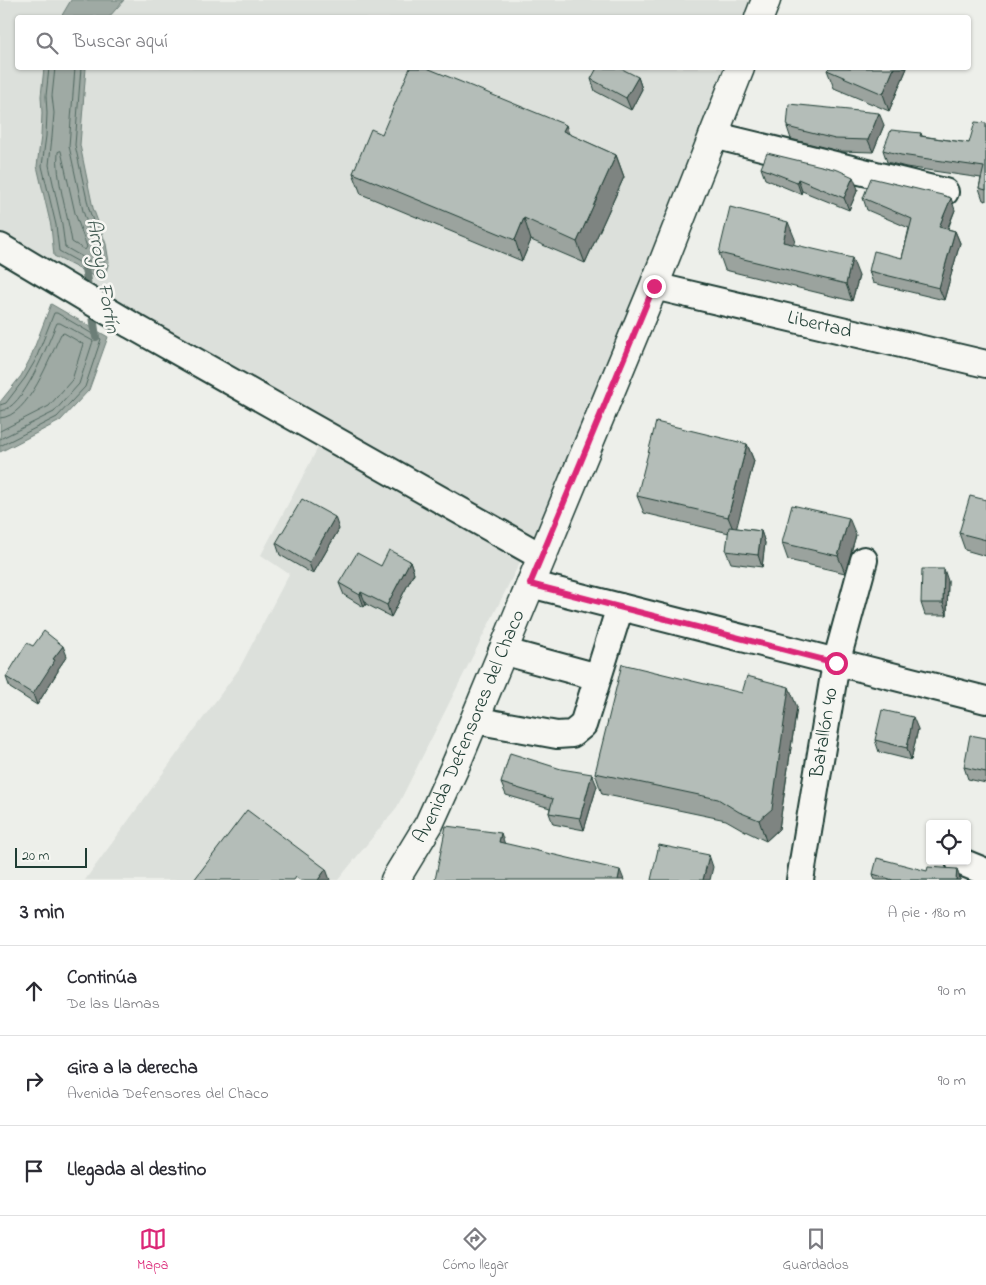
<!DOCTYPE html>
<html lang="es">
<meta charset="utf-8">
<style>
:root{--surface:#fff;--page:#f2f2f3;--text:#2b2b33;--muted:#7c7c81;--line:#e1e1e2;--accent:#db2777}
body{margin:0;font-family:"Indie Flower",sans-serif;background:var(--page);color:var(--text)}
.controls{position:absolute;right:15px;bottom:15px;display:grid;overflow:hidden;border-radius:5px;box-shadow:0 1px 4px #0004}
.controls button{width:45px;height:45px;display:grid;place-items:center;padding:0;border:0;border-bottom:1px solid var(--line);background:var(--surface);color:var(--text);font:25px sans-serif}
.scale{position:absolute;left:15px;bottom:12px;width:72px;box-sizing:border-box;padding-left:5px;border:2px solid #1f3d34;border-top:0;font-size:14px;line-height:18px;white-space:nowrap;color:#1f3d34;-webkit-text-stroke:4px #f6f6f2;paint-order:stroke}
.stop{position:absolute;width:15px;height:15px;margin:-11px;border:4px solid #db2777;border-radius:50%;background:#fff}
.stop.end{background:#db2777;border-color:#fff;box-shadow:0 1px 5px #0008}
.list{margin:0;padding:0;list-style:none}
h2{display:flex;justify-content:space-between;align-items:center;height:65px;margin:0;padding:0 20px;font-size:21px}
h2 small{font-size:16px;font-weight:400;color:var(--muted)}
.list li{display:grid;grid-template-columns:32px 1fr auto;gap:15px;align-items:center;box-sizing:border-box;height:90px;padding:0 20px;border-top:1px solid var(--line)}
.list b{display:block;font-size:19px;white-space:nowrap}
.list p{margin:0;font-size:16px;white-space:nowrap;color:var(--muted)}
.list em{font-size:16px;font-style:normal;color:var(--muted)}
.icon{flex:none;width:28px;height:28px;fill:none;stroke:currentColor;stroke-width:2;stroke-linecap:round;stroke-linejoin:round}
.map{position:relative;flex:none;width:986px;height:880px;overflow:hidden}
.search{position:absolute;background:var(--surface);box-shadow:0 1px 4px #0004;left:15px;right:15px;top:15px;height:55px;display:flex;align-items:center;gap:12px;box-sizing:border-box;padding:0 18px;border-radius:5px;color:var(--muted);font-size:19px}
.sheet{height:335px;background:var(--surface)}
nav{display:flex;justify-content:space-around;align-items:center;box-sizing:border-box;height:70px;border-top:1px solid var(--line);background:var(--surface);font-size:14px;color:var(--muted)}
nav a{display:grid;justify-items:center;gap:2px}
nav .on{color:var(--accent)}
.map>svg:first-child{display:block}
.built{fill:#dce0db}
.water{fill:#9faaa4;stroke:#6c7e77}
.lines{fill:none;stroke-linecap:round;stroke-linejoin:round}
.shore{stroke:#526961;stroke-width:1}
.stream{stroke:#6c7e77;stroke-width:8}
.minor-casing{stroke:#1f3d34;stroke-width:30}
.major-casing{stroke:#1f3d34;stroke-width:31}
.minor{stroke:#f6f6f2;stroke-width:26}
.major{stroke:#f6f6f2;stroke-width:28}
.wall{fill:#9ba39e;stroke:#1f3d34}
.shaded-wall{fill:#7e8481;stroke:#1f3d34}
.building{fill:#b4bdb8;stroke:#1f3d34}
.route{stroke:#db2777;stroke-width:6}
.labels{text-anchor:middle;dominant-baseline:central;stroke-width:5;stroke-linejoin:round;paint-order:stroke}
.street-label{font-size:20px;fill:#1f3d34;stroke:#f6f6f2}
.water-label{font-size:21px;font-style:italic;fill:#3f5850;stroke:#f6f6f2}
</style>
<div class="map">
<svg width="986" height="880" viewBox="0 0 986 880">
<rect width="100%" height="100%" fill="#edefea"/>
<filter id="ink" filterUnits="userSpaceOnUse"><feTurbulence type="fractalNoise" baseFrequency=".02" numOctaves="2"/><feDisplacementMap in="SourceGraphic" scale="10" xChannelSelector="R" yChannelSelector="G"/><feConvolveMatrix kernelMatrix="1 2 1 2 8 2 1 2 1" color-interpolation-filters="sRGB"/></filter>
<g filter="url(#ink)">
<path class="built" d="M 0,0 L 759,0 L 752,18 L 18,18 L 18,68 L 732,68 L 541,556 L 181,338 L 0,236 Z
M 322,440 L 520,562 L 397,807 L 338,880 L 85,880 L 239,669 L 289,574 L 261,555 Z"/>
<path class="water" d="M 71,0 L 124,0 L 109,17 L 61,17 Z
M 44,68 L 86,68 L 80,145 L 93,208 L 106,244 L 109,262 L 103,281 L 54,256 L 51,226 L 37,166 L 41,136 L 42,113 L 41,96 Z
M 51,304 L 108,337 L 89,390 L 60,421 L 0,452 L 0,402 L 21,376 L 30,359 Z"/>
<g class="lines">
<path class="shore" d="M 49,68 L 46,96 L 47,113 L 46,136 L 42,166 L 56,225 L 59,251 L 99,273 L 101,271 L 104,262 L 101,245 L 89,209 L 75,145 L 81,68
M 55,68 L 52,96 L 54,113 L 52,137 L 49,165 L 62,224 L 65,247 L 95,264 L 97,261 L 95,246 L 83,211 L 69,146 L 75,68
M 61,151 L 75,213 L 87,247 L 85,250 L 72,242 C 68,215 55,177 58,152 Z
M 0,405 L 6,403 L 25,378 L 35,361 L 54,313 L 57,313 L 101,339 L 85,387 L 57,417 L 0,446
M 0,411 C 24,410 48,342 57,323 L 60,323 L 93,341 L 79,384 L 54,412 L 0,439
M 0,418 C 29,417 50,356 61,334 L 64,333 L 83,344 L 72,380 L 49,406 L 0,431"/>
<path class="stream" d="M 84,262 L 89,293
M 92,309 L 96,337"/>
<defs>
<g id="minor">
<path d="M 713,135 L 945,192"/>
<path d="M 0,247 L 131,325 L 542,557"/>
<path id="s1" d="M 654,286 L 986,364"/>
<path d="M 530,584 L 986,700"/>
<path d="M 502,651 L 598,677"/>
<path d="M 474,720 L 557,735 L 572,734 L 583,725 L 620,607"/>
<path d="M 959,861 L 986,872"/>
<path id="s2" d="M 800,880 L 836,663 L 864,560"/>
</g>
<g id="major">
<path d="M 759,18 L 766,0"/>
<path id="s3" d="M 395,880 L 429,824 L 457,762 L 654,286 L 740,68"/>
</g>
</defs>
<use href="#minor" class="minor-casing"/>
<use href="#major" class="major-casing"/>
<use href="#minor" class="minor"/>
<use href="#major" class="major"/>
</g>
<path class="wall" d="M 907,68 L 889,111 L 834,88 L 827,70 Z
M 638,77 L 642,89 L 631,110 L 595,91 L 591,79 Z
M 986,123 L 986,201 L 983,200 L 979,188 L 981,178 L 906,167 L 887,162 L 883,150 L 921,133 L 922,136 L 969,143 Z
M 884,125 L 873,152 L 839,151 L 791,139 L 787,127 Z
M 382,134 L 569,134 L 616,155 L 624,177 L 585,263 L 531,240 L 522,261 L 361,194 L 353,173 Z
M 761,168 L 858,189 L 849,210 L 802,191 L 801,194 L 765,179 Z
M 863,198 L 955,210 L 948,229 L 955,231 L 960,243 L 944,300 L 873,283 L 869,271 L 902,258 L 909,228 L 867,210 Z
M 795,239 L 793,244 L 859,276 L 852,301 L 725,270 L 719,253 Z
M 747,444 L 754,461 L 736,528 L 761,531 L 765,543 L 762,567 L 731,563 L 726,551 L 729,533 L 644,513 L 637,496 Z
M 986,500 L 986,556 L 965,550 L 959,533 Z
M 339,529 L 313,574 L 280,555 L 276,543 Z
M 856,535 L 845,573 L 788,560 L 782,543 Z
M 410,561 L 414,573 L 391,617 L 366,604 L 364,607 L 344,595 L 339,583 L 381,566 Z
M 948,581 L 947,615 L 925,615 L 921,603 Z
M 33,646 L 67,656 L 58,669 L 58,671 L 37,705 L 10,688 L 6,677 Z
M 797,707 L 779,829 L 766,841 L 747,832 L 726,820 L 602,794 L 595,773 Z
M 918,729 L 911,760 L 879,752 L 875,740 Z
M 986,738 L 986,783 L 968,779 L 964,767 Z
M 501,783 L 597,786 L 584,830 L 553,824 L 549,813 L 550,808 L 506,795 Z
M 873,874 L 960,879 L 960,880 L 875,880 Z"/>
<path class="shaded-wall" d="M 894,68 L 907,68 L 889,111 L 883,94 Z
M 638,77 L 642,89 L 631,110 L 626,98 Z
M 879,113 L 884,125 L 873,152 L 868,140 Z
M 566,125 L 573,147 L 563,131 Z
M 616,155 L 624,177 L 585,263 L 577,242 Z
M 853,177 L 858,189 L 849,210 L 844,198 Z
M 798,179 L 802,191 L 801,194 L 797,182 Z
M 951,198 L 955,210 L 943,239 L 939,227 Z
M 524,218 L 531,240 L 522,261 L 515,240 Z
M 788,222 L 795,239 L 790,259 L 783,242 Z
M 955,231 L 960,243 L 944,300 L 939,288 Z
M 852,258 L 859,276 L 852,301 L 846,284 Z
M 747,444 L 754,461 L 735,534 L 728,517 Z
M 335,517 L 339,529 L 313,574 L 309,563 Z
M 849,518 L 856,535 L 845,573 L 838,556 Z
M 761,531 L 765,543 L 762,567 L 758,555 Z
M 410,561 L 414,573 L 391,617 L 387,605 Z
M 944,569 L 948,581 L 947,615 L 943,603 Z
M 361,592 L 366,604 L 364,607 L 360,595 Z
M 63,646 L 67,656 L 58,669 L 58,671 L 37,705 L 33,694 L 53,659 Z
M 789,687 L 797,707 L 779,829 L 766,841 L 759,820 Z
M 913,717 L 918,729 L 911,760 L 907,748 Z
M 592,774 L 597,786 L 584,830 L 580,818 Z
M 501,833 L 508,853 L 499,842 Z
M 709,855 L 713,867 L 710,880 L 703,880 Z
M 326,869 L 330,880 L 318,880 Z
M 957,869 L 960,879 L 960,880 L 956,880 Z
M 620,870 L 624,880 L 618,880 Z"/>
<path class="building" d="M 410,68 L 427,68 L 566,125 L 563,131 L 616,155 L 577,242 L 524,218 L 515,240 L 353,173 L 371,129 L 382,134 Z
M 597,68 L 620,68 L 638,77 L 626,98 L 591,79 Z
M 829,68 L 894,68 L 883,94 L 827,70 Z
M 789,104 L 879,113 L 868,140 L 835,139 L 787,127 Z
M 975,122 L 986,123 L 986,190 L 979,188 L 984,167 L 901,155 L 883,150 L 891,130 L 921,133 L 920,136 L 969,143 Z
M 767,153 L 838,170 L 853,177 L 844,198 L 798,179 L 797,182 L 761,168 Z
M 871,178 L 942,195 L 951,198 L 939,227 L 955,231 L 939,288 L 869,271 L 874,251 L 902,258 L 912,219 L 863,198 Z
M 730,207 L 788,222 L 783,242 L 852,258 L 846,284 L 719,253 Z
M 656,422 L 747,444 L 728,517 L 637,496 Z
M 970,496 L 986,500 L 986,540 L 959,533 Z
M 302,499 L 335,517 L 309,563 L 276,543 Z
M 792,505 L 849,518 L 838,556 L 782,543 Z
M 729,527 L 761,531 L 758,555 L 726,551 Z
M 389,550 L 410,561 L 387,605 L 361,592 L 360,595 L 339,583 L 357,553 L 381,566 Z
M 922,569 L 944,569 L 943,603 L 921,603 Z
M 44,631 L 63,646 L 53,659 L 55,660 L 33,694 L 6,677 L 27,643 L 33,646 Z
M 622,664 L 742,693 L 747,676 L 789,687 L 772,809 L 759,820 L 739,812 L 718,799 L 595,773 Z
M 882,710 L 913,717 L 907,748 L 875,740 Z
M 970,735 L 986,738 L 986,772 L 964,767 Z
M 510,753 L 561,769 L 592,774 L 580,818 L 549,813 L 553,799 L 501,783 Z
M 247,810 L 326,869 L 318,880 L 300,880 L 296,877 L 294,880 L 194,880 Z
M 446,826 L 501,833 L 499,842 L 620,870 L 618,880 L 435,880 Z
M 659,845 L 709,855 L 703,880 L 651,880 Z
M 877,858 L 927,871 L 928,867 L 957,869 L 956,880 L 893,880 L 873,874 Z"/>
</g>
<g class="lines" filter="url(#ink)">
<path class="route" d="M 654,286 L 530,584 L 836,663"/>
</g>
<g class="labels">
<g class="street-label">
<text stroke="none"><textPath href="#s1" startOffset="170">Libertad</textPath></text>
<text stroke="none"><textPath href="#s3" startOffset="171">Avenida Defensores del Chaco</textPath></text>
<text stroke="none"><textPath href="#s2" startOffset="149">Batallón 40</textPath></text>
</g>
<g class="water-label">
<text transform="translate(102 276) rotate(80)">Arroyo Fortín</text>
</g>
</g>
</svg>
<div class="controls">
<button><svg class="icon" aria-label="locate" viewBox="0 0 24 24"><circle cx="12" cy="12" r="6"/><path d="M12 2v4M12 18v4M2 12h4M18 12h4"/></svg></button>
</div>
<div class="scale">20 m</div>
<div class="stop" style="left:836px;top:663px"></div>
<div class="stop end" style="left:654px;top:286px"></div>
<div class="search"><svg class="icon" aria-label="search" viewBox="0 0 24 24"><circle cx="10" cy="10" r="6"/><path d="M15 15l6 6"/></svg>Buscar aquí</div>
</div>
<section class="sheet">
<h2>3 min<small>A pie · 180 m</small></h2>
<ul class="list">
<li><svg class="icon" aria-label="ahead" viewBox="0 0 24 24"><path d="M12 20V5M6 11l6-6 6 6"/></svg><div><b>Continúa</b><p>De las Llamas</p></div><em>90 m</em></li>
<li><svg class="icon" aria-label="right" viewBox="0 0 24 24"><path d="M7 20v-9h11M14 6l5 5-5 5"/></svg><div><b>Gira a la derecha</b><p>Avenida Defensores del Chaco</p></div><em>90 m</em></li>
<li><svg class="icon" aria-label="arrive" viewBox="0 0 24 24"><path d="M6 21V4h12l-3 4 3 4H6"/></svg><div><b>Llegada al destino</b></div></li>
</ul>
</section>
<nav>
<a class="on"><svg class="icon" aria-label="map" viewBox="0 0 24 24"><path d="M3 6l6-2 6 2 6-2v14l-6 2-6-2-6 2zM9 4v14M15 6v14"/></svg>Mapa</a>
<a><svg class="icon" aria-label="directions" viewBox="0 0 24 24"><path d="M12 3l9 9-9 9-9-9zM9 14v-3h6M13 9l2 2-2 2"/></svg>Cómo llegar</a>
<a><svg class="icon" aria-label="saved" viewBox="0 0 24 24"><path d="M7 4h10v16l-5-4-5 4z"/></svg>Guardados</a>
</nav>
